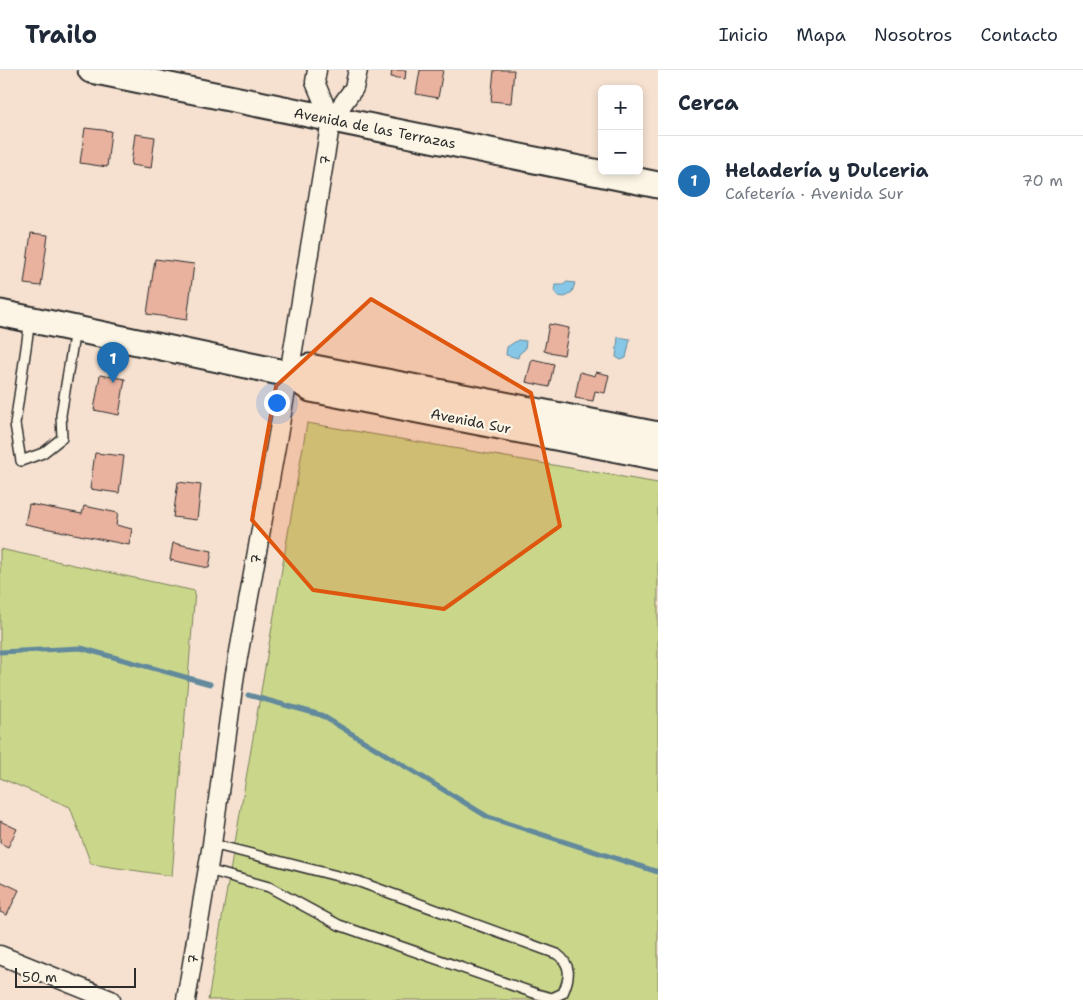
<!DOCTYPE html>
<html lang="es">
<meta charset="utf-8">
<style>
:root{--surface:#fff;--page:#f6f6f7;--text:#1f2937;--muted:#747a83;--line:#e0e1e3;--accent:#1f6fb2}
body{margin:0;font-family:"Shantell Sans",sans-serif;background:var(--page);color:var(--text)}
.controls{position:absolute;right:15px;top:15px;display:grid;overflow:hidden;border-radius:8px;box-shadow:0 2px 8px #0003}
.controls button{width:45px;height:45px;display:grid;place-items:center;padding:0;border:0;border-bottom:1px solid var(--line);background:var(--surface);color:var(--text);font:25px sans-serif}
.scale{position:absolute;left:15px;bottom:12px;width:121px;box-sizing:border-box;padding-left:5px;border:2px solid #2b2b2b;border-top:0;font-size:14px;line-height:18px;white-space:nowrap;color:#2b2b2b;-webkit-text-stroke:4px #fcf5e5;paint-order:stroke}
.you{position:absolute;left:276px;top:332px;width:18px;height:18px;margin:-12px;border:4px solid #fff;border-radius:50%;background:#1a73e8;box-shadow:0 0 0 8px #1a73e833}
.badge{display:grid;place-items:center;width:32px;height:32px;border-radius:50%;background:var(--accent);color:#fff;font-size:16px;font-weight:700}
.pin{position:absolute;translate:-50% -41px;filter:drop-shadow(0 1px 2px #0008)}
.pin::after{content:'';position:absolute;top:26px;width:18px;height:15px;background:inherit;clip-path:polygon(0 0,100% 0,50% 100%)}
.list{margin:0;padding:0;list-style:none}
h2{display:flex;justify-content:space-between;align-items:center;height:65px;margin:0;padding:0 20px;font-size:21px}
h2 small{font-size:16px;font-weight:400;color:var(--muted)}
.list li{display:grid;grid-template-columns:32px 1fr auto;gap:15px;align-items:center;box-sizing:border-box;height:90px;padding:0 20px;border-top:1px solid var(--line)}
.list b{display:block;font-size:19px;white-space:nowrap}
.list p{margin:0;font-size:16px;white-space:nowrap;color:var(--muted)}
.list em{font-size:16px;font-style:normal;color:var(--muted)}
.map{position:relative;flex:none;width:658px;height:930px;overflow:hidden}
header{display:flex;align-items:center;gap:30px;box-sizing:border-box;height:70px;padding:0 25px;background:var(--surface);border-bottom:1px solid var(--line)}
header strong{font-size:24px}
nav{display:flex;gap:28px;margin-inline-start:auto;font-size:18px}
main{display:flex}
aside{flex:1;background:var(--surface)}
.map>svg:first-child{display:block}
.green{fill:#cad78b;stroke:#7a815b}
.water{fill:#86c7e7;stroke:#62899c}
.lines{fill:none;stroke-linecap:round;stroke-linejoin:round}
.stream{stroke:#62899c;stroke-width:5}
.building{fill:#e9b29f;stroke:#2b2b2b}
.lane-casing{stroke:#2b2b2b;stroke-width:12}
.street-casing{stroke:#2b2b2b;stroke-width:21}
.secondary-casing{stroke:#2b2b2b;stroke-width:29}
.lane{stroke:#fcf5e5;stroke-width:9}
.street{stroke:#fcf5e5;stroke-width:18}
.secondary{stroke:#fcf5e5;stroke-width:25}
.marked{fill:#df570e;fill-opacity:0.2;stroke:#df570e;stroke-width:4;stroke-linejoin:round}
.labels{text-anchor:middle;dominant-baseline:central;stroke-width:4.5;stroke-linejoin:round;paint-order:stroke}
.street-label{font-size:14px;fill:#2b2b2b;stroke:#fcf5e5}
</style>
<header>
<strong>Trailo</strong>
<nav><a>Inicio</a><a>Mapa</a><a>Nosotros</a><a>Contacto</a></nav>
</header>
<main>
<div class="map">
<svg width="658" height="930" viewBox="0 0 658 930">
<rect width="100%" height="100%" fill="#f6e1d0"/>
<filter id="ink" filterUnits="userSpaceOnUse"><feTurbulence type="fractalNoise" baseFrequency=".02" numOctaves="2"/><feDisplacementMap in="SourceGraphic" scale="10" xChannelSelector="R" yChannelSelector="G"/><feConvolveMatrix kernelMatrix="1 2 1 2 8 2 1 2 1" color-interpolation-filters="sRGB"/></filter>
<g filter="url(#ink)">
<path class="green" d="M 307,353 L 658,413 L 658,930 L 208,930 Z
M 0,479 L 195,521 L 172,806 L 91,794 L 70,737 L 0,708 Z"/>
<path class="water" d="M 567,212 L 575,213 L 572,222 L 565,227 L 558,226 L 554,221 L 555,215 L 563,215 Z
M 618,267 L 630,269 L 626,288 L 621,290 L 616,287 Z
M 518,270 L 526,271 L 525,279 L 519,284 L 518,288 L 506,285 L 507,277 Z"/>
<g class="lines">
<path class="stream" d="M 0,582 L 81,578 L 210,614
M 248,625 L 321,645 L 488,747 L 658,802"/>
</g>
<path class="building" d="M 392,0 L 406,0 L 405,9 L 391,7 Z
M 420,0 L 443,0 L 438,28 L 416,24 Z
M 494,0 L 514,0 L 511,33 L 491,31 Z
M 85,58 L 111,61 L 107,97 L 80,93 Z
M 135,64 L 155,67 L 151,98 L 131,95 Z
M 31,163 L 48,165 L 41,216 L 24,214 Z
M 155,189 L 194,194 L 187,250 L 147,244 Z
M 549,254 L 569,258 L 564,285 L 544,281 Z
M 532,289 L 554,294 L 549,317 L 526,312 Z
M 580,302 L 595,306 L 596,302 L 609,305 L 605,323 L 595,321 L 593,331 L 575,328 Z
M 100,305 L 125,309 L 119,345 L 94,340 Z
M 95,383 L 124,386 L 119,423 L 90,419 Z
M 178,412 L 201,415 L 197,450 L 173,447 Z
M 29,434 L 82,444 L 84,436 L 118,443 L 116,455 L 132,459 L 129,475 L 25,454 Z
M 173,473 L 212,481 L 209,498 L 170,490 Z
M 0,751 L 17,759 L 8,777 L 0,773 Z
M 0,811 L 19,820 L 7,845 L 0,842 Z"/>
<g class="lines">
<defs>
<path id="lane" d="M 30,250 L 15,354 L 21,391 L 43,383 L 62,368 L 61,345 L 75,260
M 208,800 L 269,817 L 339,855 L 537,924 L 552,928 L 563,923 C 570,907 572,895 557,884 L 357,811 L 212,774"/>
<path id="street" d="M 317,0 L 315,12 L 331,50 L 354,18 L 358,0
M 0,885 L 111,930
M 186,930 L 212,774 L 235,604 L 289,304 L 331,50"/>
<path id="secondary" d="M 91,0 L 658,115
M 0,243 L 289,304 L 311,319 L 658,387
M 289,304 L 309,297 L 658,365"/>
</defs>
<use href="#lane" class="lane-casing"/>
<use href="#street" class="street-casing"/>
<use href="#secondary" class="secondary-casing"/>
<use href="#lane" class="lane"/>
<use href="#street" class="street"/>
<use href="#secondary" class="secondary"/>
</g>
</g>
<path class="marked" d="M 371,229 L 531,323 L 560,456 L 444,539 L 313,520 L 252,450 L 276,316 Z"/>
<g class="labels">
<g class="street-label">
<text transform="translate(375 58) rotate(11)">Avenida de las Terrazas</text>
<text transform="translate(325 90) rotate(-81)">7</text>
<text transform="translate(471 351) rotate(11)">Avenida Sur</text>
<text transform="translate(256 489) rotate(-80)">7</text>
<text transform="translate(193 889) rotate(-81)">7</text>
</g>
</g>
</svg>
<div class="controls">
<button>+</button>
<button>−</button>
</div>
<div class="scale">50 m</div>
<div class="you"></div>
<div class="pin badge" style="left:113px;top:313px">1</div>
</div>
<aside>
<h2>Cerca<small></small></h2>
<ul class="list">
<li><span class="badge">1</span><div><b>Heladería y Dulceria</b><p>Cafetería · Avenida Sur</p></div><em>70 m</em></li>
</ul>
</aside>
</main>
